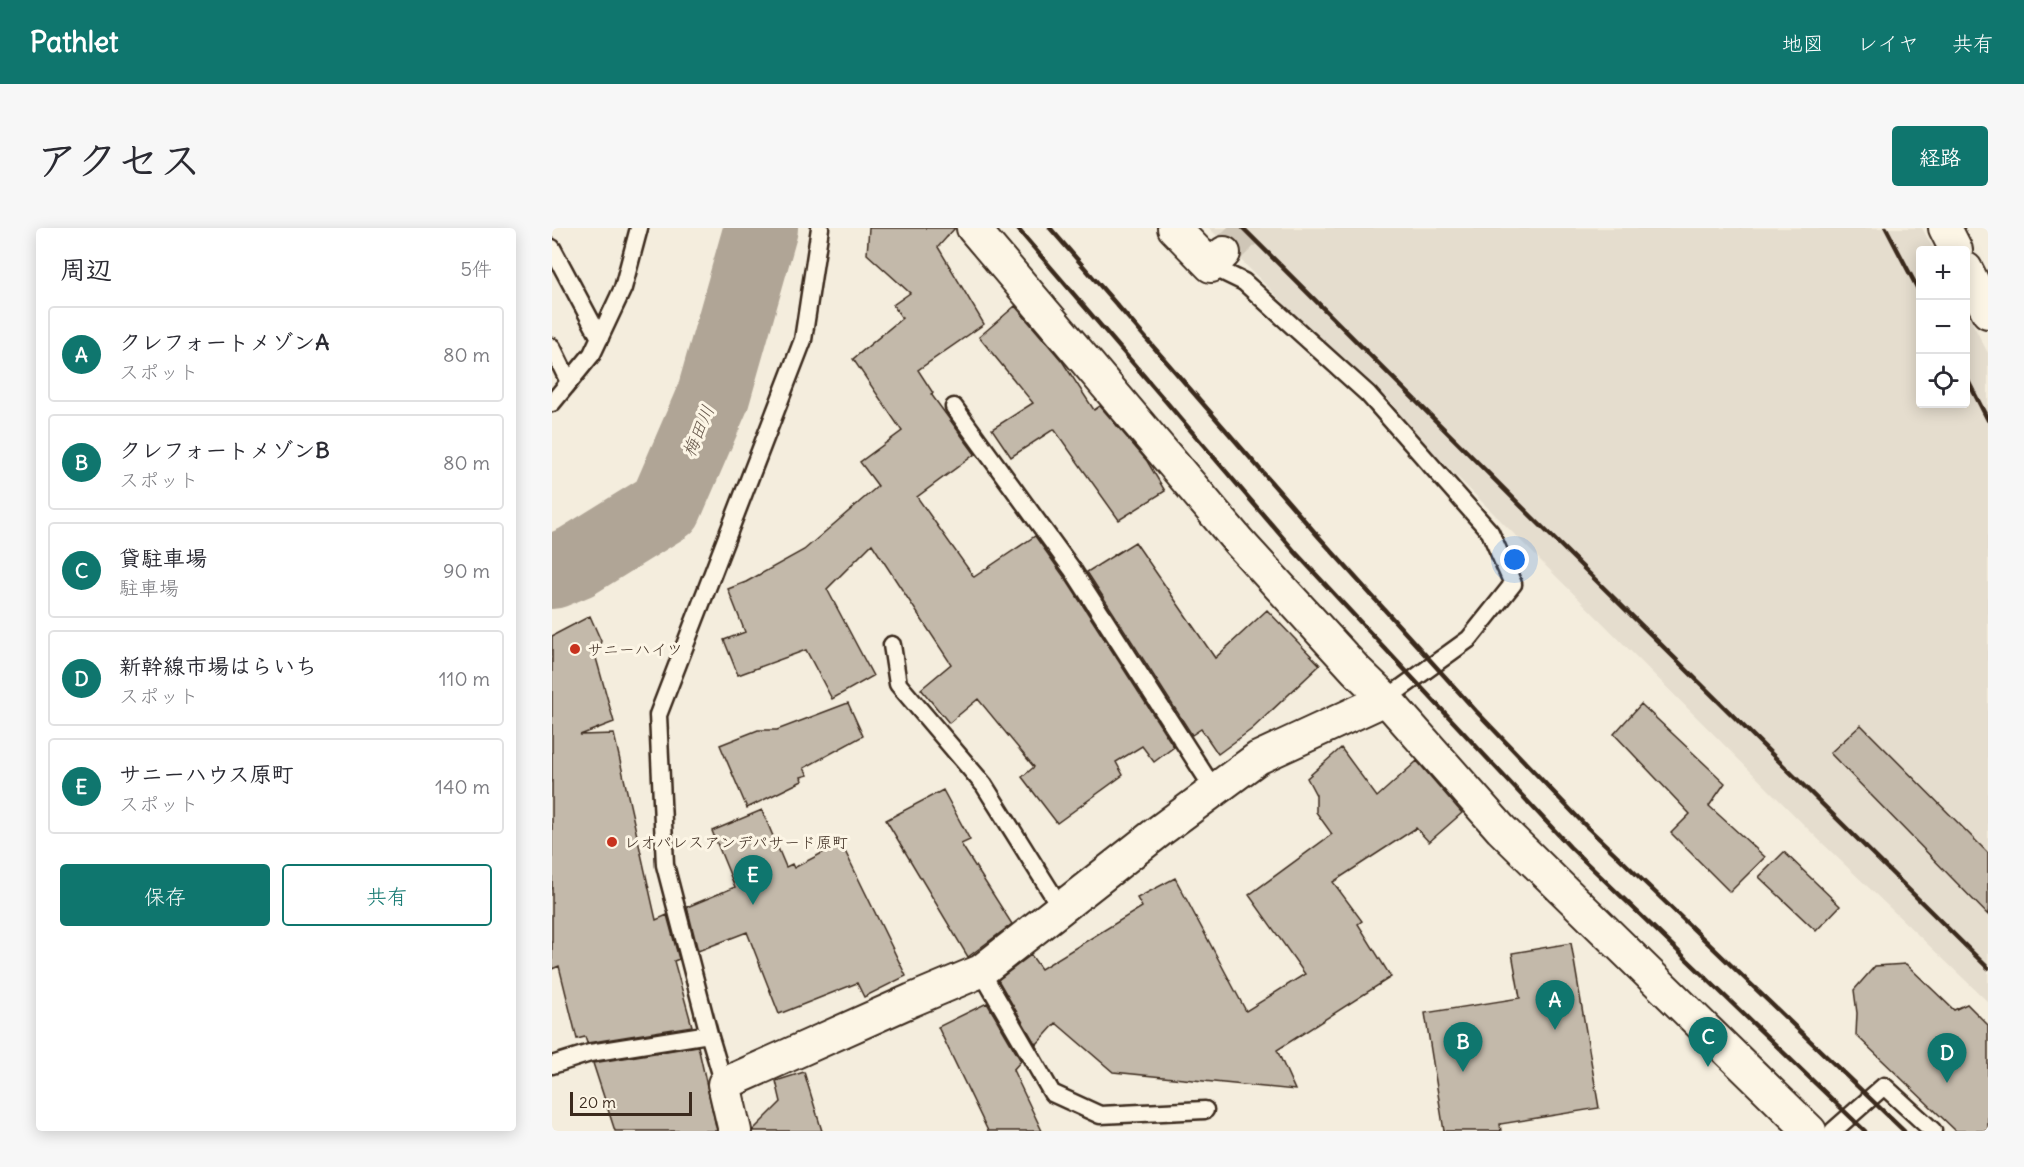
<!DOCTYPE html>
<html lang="ja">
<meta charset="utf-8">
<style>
:root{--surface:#fff;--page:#f7f7f7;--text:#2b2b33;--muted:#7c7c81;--line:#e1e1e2;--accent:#0f766e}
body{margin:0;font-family:Delius,"Klee One",sans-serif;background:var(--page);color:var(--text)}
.controls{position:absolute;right:18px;top:18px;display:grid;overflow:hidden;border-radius:6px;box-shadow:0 3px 15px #0003}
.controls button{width:54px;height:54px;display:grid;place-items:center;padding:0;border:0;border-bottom:2px solid var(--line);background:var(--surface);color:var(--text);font:30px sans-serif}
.scale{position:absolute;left:18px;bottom:15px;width:122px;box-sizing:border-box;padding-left:6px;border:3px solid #3b2a1e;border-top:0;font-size:16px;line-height:21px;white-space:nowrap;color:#3b2a1e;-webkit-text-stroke:4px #fcf5e5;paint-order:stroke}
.you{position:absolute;left:963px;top:332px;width:21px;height:21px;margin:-15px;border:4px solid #fff;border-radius:50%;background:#1a73e8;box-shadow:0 0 0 9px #1a73e833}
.badge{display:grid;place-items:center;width:39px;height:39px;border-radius:50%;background:var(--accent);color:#fff;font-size:20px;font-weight:700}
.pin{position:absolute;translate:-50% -50px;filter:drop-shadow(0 2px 3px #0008)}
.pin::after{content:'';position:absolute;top:32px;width:21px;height:18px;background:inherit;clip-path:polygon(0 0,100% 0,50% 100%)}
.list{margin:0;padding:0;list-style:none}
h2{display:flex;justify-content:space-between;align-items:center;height:78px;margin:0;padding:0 24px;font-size:26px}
h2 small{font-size:20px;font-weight:400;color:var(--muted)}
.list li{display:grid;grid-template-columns:39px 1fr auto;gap:18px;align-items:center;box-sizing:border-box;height:96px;margin:0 12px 12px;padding:0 12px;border:2px solid var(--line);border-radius:6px}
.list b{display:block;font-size:22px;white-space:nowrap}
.list p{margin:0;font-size:20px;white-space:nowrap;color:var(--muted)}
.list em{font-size:20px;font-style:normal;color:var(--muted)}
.actions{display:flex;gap:12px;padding:18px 24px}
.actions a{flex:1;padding:14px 0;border:2px solid var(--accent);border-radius:6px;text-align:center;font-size:21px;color:var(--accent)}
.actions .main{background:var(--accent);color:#fff}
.icon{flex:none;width:33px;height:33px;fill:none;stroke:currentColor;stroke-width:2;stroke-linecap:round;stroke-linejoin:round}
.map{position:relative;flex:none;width:1436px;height:903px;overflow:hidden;border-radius:6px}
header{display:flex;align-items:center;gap:36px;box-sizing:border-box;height:84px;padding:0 30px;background:var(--accent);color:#fff}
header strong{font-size:28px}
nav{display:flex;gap:33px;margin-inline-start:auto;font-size:21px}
.intro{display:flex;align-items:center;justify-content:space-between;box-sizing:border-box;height:144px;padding:0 36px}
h1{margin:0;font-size:42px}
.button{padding:15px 27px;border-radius:6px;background:var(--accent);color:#fff;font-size:21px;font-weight:700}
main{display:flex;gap:36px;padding:0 36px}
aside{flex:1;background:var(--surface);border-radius:6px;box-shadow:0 3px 15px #0003}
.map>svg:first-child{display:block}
.built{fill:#e5ddce}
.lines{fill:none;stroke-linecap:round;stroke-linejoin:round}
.river{stroke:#b0a596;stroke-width:74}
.building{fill:#c3b9aa;stroke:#3b2a1e;stroke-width:1.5}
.street-tunnel{stroke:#cfc6b7;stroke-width:32;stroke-dasharray:32 16;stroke-linecap:butt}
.lane-casing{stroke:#3b2a1e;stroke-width:21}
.street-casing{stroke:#3b2a1e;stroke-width:36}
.lane{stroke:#fcf5e5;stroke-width:16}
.street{stroke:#fcf5e5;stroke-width:32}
.rail{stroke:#3b2a1e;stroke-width:4.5}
.poi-dot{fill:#c8321e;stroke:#fcf5e5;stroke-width:2}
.labels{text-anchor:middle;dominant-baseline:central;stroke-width:6;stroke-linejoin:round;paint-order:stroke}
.poi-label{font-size:16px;fill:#3b2a1e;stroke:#fcf5e5;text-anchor:start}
.water-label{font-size:18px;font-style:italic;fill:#645548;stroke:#fcf5e5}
</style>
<header>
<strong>Pathlet</strong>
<nav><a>地図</a><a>レイヤ</a><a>共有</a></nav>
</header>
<div class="intro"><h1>アクセス</h1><a class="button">経路</a></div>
<main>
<aside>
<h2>周辺<small>5件</small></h2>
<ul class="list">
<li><span class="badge">A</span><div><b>クレフォートメゾンA</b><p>スポット</p></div><em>80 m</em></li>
<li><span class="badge">B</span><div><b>クレフォートメゾンB</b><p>スポット</p></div><em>80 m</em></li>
<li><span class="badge">C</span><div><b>貸駐車場</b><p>駐車場</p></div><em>90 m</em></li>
<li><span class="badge">D</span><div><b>新幹線市場はらいち</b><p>スポット</p></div><em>110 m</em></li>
<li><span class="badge">E</span><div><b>サニーハウス原町</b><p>スポット</p></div><em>140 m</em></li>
</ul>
<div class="actions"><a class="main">保存</a><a>共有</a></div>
</aside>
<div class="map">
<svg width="1436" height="903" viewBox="0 0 1436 903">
<rect width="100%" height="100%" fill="#f4eddd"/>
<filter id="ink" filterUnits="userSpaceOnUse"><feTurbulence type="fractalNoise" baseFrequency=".0167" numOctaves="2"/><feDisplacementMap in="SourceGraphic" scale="12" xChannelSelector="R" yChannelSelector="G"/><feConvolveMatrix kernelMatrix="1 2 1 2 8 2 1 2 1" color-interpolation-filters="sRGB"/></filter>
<g filter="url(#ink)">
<path class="built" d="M 657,0 L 1370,0 L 1382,22 L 1368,22 L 1368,176 L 1414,176 L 1414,83 L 1436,125 L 1436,774 L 1266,611 Z"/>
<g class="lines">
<path class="river" d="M 0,344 L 24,334 L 114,278 L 161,169 L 209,0"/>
</g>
<path class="building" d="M 317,0 L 403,0 L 386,19 L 432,96 L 366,142 L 381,165 L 379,166 L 423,226 L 365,269 L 422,349 L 483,308 L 515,353 L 622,519 L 602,534 L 590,518 L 564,534 L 571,547 L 505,595 L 470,549 L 482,539 L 426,471 L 397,495 L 369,461 L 399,436 L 320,316 L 275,361 L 321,448 L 280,471 L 254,422 L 186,447 L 172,412 L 193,404 L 176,361 L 194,354 L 252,322 L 326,258 L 308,234 L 350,203 L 301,131 L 350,90 L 341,77 L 358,65 L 315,26 Z
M 463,78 L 510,133 L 542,182 L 548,178 L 595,233 L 613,263 L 567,292 L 502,201 L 459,229 L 440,201 L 481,175 L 427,109 Z
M 583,314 L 663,430 L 715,382 L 768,437 L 700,501 L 666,526 L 649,501 L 640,507 L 535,344 Z
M 38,388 L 49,413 L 44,430 L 62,494 L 28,507 L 62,506 L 104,692 L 115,687 L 127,731 L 122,733 L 140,798 L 35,815 L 33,809 L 25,811 L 7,738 L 0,741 L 0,408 Z
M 296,475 L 311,508 L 252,540 L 256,547 L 249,549 L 250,553 L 195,580 L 168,517 L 206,502 L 225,502 Z
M 1089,476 L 1173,555 L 1157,578 L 1213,629 L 1178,664 L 1119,605 L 1138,586 L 1062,506 Z
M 1309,497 L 1436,625 L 1436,687 L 1278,525 Z
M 789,520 L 825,569 L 865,533 L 910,585 L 877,614 L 864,600 L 781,654 L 810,693 L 806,696 L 839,749 L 725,822 L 743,862 L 561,844 L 504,795 L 484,817 L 446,752 L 479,727 L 489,741 L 590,679 L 585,670 L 623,650 L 694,783 L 753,746 L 697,667 L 780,606 L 764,584 L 764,567 L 755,550 Z
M 391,562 L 418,612 L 409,616 L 460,696 L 416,729 L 334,592 Z
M 210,582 L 234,639 L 240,636 L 242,640 L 289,615 L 354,748 L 312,769 L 305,755 L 227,786 L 195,704 L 146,723 L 135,679 L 183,659 L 160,603 Z
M 1232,624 L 1288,678 L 1264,703 L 1207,649 Z
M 1019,715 L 1047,880 L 948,896 L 949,903 L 892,903 L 873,785 L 968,770 L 960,725 Z
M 1354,736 L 1402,782 L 1415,776 L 1436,797 L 1436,903 L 1404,903 L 1304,807 L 1305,785 L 1302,762 L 1323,738 Z
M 435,775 L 469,833 L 461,842 L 490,903 L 436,903 L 386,799 Z
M 146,818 L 165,903 L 63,903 L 41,835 Z
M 252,844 L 270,903 L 200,903 L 229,874 L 224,853 Z"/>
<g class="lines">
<path class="street-tunnel" d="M 672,25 L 698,0"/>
<defs>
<path id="lane" d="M 0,20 L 48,110
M 659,38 L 692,54 L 816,166 L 938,304 L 961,356 L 917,411 L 834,471
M 0,119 L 17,154
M 0,175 L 40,126 L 71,60 L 87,0
M 402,179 L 520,341 L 663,563
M 340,417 L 346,456 L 432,557 L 509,680
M 429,743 L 500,865 L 548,887 L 653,882
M 157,806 L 113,637 L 106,487 L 251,112 L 268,0
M 0,837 L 38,825 L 157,806 L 172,856
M 1281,903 L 1332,858 L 1381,903"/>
<path id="street" d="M 421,0 L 687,314 L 804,442 L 834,471 L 949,601 L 1258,903
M 622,0 L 659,38 L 672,25
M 1393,0 L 1404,22
M 1414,41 L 1436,84
M 183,903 L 172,856 L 360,772 L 429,743 L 606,604 L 706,530 L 834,471"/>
</defs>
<use href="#lane" class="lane-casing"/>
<use href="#street" class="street-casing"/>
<use href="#lane" class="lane"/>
<use href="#street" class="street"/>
<path class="rail" d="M 465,0 L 744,325 L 1018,619 L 1313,903
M 498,0 L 766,308 L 924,483 L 1033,597 L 1352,903
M 691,0 L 980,289 L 1436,740
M 1334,0 L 1368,65
M 1414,149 L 1436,192"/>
</g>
</g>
<g class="poi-dot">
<circle cx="23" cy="421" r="6"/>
<circle cx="60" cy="614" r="6"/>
</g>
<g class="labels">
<g class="poi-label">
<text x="35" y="421">サニーハイツ</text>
<text x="72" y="614">レオパレスアンデパサード原町</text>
</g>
<g class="water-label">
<text transform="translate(146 203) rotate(-67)">梅田川</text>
</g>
</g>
</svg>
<div class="controls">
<button>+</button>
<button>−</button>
<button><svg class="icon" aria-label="locate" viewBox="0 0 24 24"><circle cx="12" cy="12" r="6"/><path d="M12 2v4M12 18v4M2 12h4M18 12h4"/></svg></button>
</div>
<div class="scale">20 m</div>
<div class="you"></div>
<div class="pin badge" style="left:1003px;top:802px">A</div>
<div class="pin badge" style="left:911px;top:844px">B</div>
<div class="pin badge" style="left:1156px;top:839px">C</div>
<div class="pin badge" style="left:1395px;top:855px">D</div>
<div class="pin badge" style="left:201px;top:677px">E</div>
</div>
</main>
